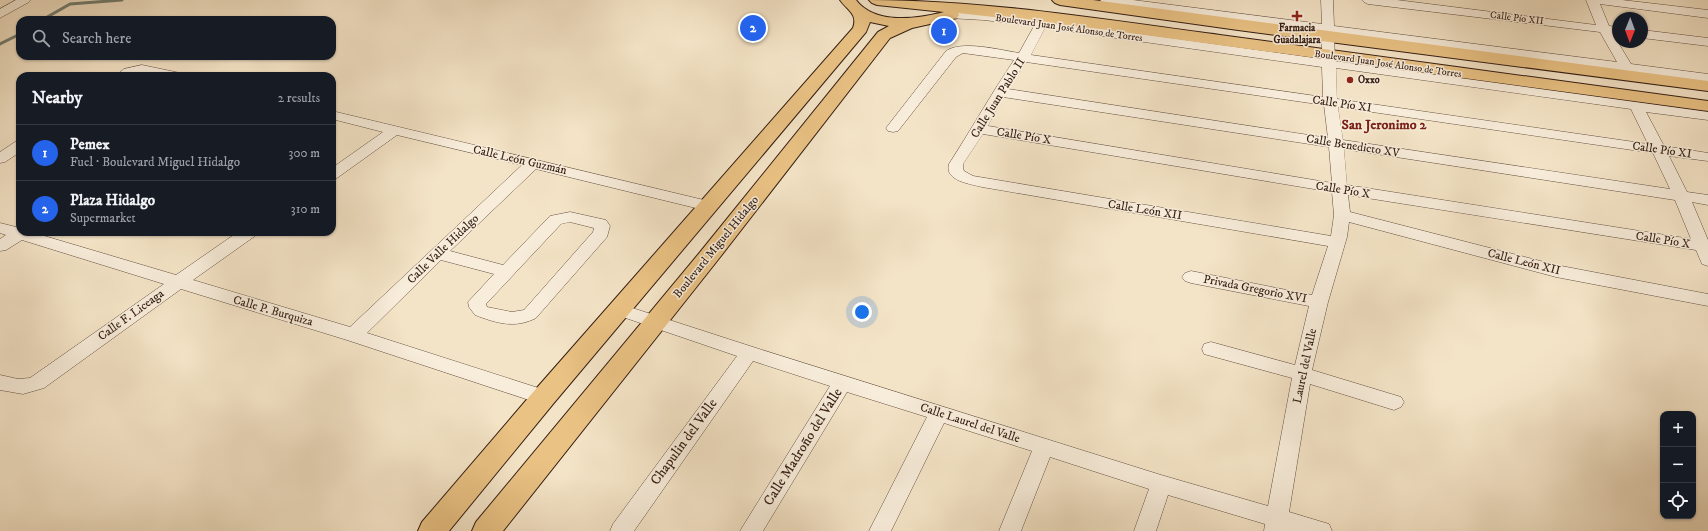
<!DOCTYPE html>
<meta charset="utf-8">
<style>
:root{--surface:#171b24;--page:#242831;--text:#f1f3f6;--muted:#9ea1a6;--line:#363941;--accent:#2563eb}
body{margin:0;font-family:"IM FELL DW Pica",serif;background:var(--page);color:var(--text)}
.controls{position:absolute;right:12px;bottom:12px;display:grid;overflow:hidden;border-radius:8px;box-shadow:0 1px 3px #0004}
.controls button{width:36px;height:36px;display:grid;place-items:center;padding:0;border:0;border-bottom:1px solid var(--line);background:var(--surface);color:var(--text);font:20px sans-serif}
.compass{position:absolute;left:1612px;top:12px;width:36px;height:36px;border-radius:50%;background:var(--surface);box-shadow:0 1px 3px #0004;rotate:181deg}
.you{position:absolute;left:862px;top:312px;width:14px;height:14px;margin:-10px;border:3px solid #fff;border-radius:50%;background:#1a73e8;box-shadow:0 0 0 6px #1a73e833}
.badge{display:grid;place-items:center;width:26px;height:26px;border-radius:50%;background:var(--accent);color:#fff;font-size:13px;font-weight:700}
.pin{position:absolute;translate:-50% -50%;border:2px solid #fff;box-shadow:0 1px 4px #0006}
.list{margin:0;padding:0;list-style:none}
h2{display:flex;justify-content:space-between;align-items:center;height:52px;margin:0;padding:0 16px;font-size:17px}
h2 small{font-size:13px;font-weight:400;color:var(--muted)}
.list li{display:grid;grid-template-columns:26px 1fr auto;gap:12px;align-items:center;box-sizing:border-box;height:56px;padding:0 16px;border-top:1px solid var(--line)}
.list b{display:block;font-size:15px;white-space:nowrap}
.list p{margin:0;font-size:13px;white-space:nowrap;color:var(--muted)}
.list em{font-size:13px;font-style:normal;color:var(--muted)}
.icon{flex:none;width:22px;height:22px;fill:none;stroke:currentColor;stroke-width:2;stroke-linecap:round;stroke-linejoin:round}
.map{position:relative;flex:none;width:1708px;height:531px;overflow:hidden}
.search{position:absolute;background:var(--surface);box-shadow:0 1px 3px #0004;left:16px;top:16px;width:320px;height:44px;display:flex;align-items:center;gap:10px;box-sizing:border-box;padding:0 14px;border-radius:12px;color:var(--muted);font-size:15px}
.panel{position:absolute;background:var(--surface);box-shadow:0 1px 3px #0004;left:16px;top:72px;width:320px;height:164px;border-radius:12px}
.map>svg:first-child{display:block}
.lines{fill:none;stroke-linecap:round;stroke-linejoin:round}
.stream{stroke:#727e72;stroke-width:3}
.minor-casing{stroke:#634f40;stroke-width:1}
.major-casing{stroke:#331d13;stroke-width:2}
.minor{fill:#f8eddb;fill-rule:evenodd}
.major{fill:#eac284;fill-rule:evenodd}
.poi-dot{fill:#8f2418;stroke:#f8eddb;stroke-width:1.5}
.labels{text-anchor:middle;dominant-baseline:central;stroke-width:3;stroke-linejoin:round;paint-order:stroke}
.far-street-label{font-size:10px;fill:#331d13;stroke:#f8eddb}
.far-poi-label{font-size:10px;font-weight:bold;fill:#331d13;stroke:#f8eddb}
.street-label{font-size:12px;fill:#331d13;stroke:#f8eddb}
.quarter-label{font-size:14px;font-weight:bold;fill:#7a1f14;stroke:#f8eddb}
.near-street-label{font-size:14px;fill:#331d13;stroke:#f8eddb}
</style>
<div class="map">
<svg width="1708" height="531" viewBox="0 0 1708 531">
<rect width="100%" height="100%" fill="#f4e4c7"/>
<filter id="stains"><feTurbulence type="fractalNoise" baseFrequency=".005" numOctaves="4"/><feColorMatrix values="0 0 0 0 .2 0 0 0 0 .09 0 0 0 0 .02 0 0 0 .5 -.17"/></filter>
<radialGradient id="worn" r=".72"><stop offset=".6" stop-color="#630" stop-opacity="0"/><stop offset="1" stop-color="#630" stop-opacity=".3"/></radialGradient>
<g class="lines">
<path class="stream" d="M 42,20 L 70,4 L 122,0
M 0,44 L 20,34"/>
<defs>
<path id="minor" d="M 16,0 L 31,0 L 29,2 L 0,18 L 0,9 Z
M 1100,0 L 1133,0 L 1322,24 L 1321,0 L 1333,0 L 1334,26 L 1617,62 L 1600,32 L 1368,4 L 1364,2 L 1362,0 L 1397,0 L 1596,25 L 1586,0 L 1622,0 L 1708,10 L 1708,18 L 1600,4 L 1609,26 L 1618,27 L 1618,35 L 1613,34 L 1631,64 L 1708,74 L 1708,82 L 1334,33 L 1335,61 L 1708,112 L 1708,120 L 1646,112 L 1664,146 L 1708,153 L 1708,161 L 1669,156 L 1687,192 L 1708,195 L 1708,205 L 1692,202 L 1708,240 L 1708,266 L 1702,264 L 1696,250 L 1348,195 L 1350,212 L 1556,265 L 1708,294 L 1708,306 L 1556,277 L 1349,222 L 1347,237 L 1328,302 L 1312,370 L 1401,397 L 1404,402 L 1401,407 L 1394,410 L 1310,384 L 1289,512 L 1329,524 L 1332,531 L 1264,531 L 1265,524 L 1168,495 L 1156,531 L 1134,531 L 1149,489 L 1050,457 L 1021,531 L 999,531 L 1032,451 L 944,423 L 891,531 L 869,531 L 927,417 L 847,392 L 763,531 L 740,531 L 830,386 L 753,361 L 634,531 L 610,531 L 613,524 L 737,356 L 614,314 L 611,310 L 614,306 L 620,304 L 756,348 L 1161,475 L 1268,506 L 1292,378 L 1204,354 L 1202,349 L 1204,344 L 1211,342 L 1295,365 L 1309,306 L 1191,283 L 1185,281 L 1182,277 L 1185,273 L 1191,271 L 1312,295 L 1328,246 L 982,187 C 971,184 944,181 949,164 C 971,130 991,94 1014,60 L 963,53 L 956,57 L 898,131 L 893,132 L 888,131 L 886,128 L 946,51 C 962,40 1000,50 1019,53 L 1034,26 L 984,20 L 948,18 L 946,15 L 948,12 L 952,11 L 984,12 L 1322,59 L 1322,32 L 1106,4 L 1102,2 ZM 1045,28 L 1322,67 L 1323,97 L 1031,55 ZM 1026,62 L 1324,105 L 1328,138 L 1008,89 ZM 1336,68 L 1631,109 L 1648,144 L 1337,99 ZM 1003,97 L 1329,147 L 1332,183 L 988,126 ZM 1338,107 L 1653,153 L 1670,189 L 1343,140 ZM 983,134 L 1332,192 L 1334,215 L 1331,236 L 973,176 L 964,171 L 963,168 L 963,164 ZM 1344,149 L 1675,200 L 1691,239 L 1347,185 Z
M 1642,30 L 1708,38 L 1708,46 L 1642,38 Z
M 142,65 L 180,73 L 182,76 L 160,76 L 142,73 L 132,76 L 115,76 L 124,69 Z
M 332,111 L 708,201 L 714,203 L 716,206 L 714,209 L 708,211 L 536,169 L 450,251 L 503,265 L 550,216 L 570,212 L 606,220 L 610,226 L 607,237 L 536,318 C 515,329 496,323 475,315 L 469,307 L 468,302 L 494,274 L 441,260 L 367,333 L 551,392 L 554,397 L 551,402 L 544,405 L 347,340 L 181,289 L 44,388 L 23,394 L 0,390 L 0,375 L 18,379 L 30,378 L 164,284 L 22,240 L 6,250 L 0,251 L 0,239 L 6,235 L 0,233 L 0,223 L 20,228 L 20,232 L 31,232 L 176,275 L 238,232 L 257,232 L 255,236 L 193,280 L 350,327 L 522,165 L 397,135 L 337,178 L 332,180 L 332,168 L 383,132 L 332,119 ZM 570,222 L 594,228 L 593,232 L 524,310 L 512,312 L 487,307 L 486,304 L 561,224 Z
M 20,141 L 20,152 L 5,162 L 0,163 L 0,152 L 15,142 Z"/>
<path id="major" d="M 840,0 L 856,0 C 875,25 917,19 944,12 L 877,5 L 872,3 L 869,0 C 987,0 1104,20 1220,35 C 1383,57 1545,79 1708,101 L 1708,111 L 1108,30 L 958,13 L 959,15 L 957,18 L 912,28 L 890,38 L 717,261 L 503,531 L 472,531 L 476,522 L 701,251 L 878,32 L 889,26 L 870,22 L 866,32 L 553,404 L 449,531 L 418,531 L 422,522 L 535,390 L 853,28 C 858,14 848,11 840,0 Z
M 1052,0 L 1093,0 L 1708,81 L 1708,91 L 1238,30 L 1060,5 L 1055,3 Z"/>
</defs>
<use href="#minor" class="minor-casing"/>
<use href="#major" class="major-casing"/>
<use href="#minor" class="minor"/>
<use href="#major" class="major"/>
</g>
<g class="poi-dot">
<path d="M1295 10h4v4h4v4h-4v4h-4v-4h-4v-4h4z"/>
<circle cx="1350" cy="80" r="4"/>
</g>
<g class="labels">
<g class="far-street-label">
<text transform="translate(1517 18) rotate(7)">Calle Pío XII</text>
<text transform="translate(1069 28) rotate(8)">Boulevard Juan José Alonso de Torres</text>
<text transform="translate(1388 64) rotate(8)">Boulevard Juan José Alonso de Torres</text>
</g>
<g class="far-poi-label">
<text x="1297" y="28">Farmacia<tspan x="1297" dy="12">Guadalajara</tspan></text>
<text x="1358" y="80" text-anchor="start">Oxxo</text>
</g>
<g class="street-label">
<text transform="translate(998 98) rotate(-58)">Calle Juan Pablo II</text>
<text transform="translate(1342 104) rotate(8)">Calle Pío XI</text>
<text transform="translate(1024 136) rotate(9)">Calle Pío X</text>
<text transform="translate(1353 146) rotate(9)">Calle Benedicto XV</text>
<text transform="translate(1662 150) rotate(8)">Calle Pío XI</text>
<text transform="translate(520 160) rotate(13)">Calle León Guzmán</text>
<text transform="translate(1343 190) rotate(9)">Calle Pío X</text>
<text transform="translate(1145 210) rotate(9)">Calle León XII</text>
<text transform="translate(1663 240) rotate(9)">Calle Pío X</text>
<text transform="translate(716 247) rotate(-51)">Boulevard Miguel Hidalgo</text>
<text transform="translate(443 249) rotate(-44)">Calle Valle Hidalgo</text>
<text transform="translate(1524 262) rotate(14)">Calle León XII</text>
<text transform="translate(1255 289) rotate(11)">Privada Gregorio XVI</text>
<text transform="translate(273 311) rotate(16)">Calle P. Burquiza</text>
<text transform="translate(131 315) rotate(-36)">Calle F. Liceaga</text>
<text transform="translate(1305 366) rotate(-78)">Laurel del Valle</text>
<text transform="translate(970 423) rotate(18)">Calle Laurel del Valle</text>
</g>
<g class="quarter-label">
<text x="1384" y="125">San Jeronimo 2</text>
</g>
<g class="near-street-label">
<text transform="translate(684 442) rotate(-54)">Chapulin del Valle</text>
<text transform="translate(803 447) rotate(-58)">Calle Madroño del Valle</text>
</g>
</g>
<rect width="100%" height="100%" filter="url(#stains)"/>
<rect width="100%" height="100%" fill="url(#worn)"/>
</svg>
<div class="controls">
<button>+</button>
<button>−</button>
<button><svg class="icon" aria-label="locate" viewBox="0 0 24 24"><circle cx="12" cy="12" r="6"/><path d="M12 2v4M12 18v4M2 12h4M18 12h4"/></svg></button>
</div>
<svg class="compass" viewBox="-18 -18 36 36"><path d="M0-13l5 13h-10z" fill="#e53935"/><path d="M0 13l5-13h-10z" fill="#9ea1a6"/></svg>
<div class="you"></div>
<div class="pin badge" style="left:944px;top:31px">1</div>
<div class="pin badge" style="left:753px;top:28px">2</div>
<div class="search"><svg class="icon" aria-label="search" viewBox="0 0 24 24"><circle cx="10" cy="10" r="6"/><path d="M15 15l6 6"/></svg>Search here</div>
<section class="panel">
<h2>Nearby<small>2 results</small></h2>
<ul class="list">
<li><span class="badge">1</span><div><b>Pemex</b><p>Fuel · Boulevard Miguel Hidalgo</p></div><em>300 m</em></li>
<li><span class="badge">2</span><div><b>Plaza Hidalgo</b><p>Supermarket</p></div><em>310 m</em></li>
</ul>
</section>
</div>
